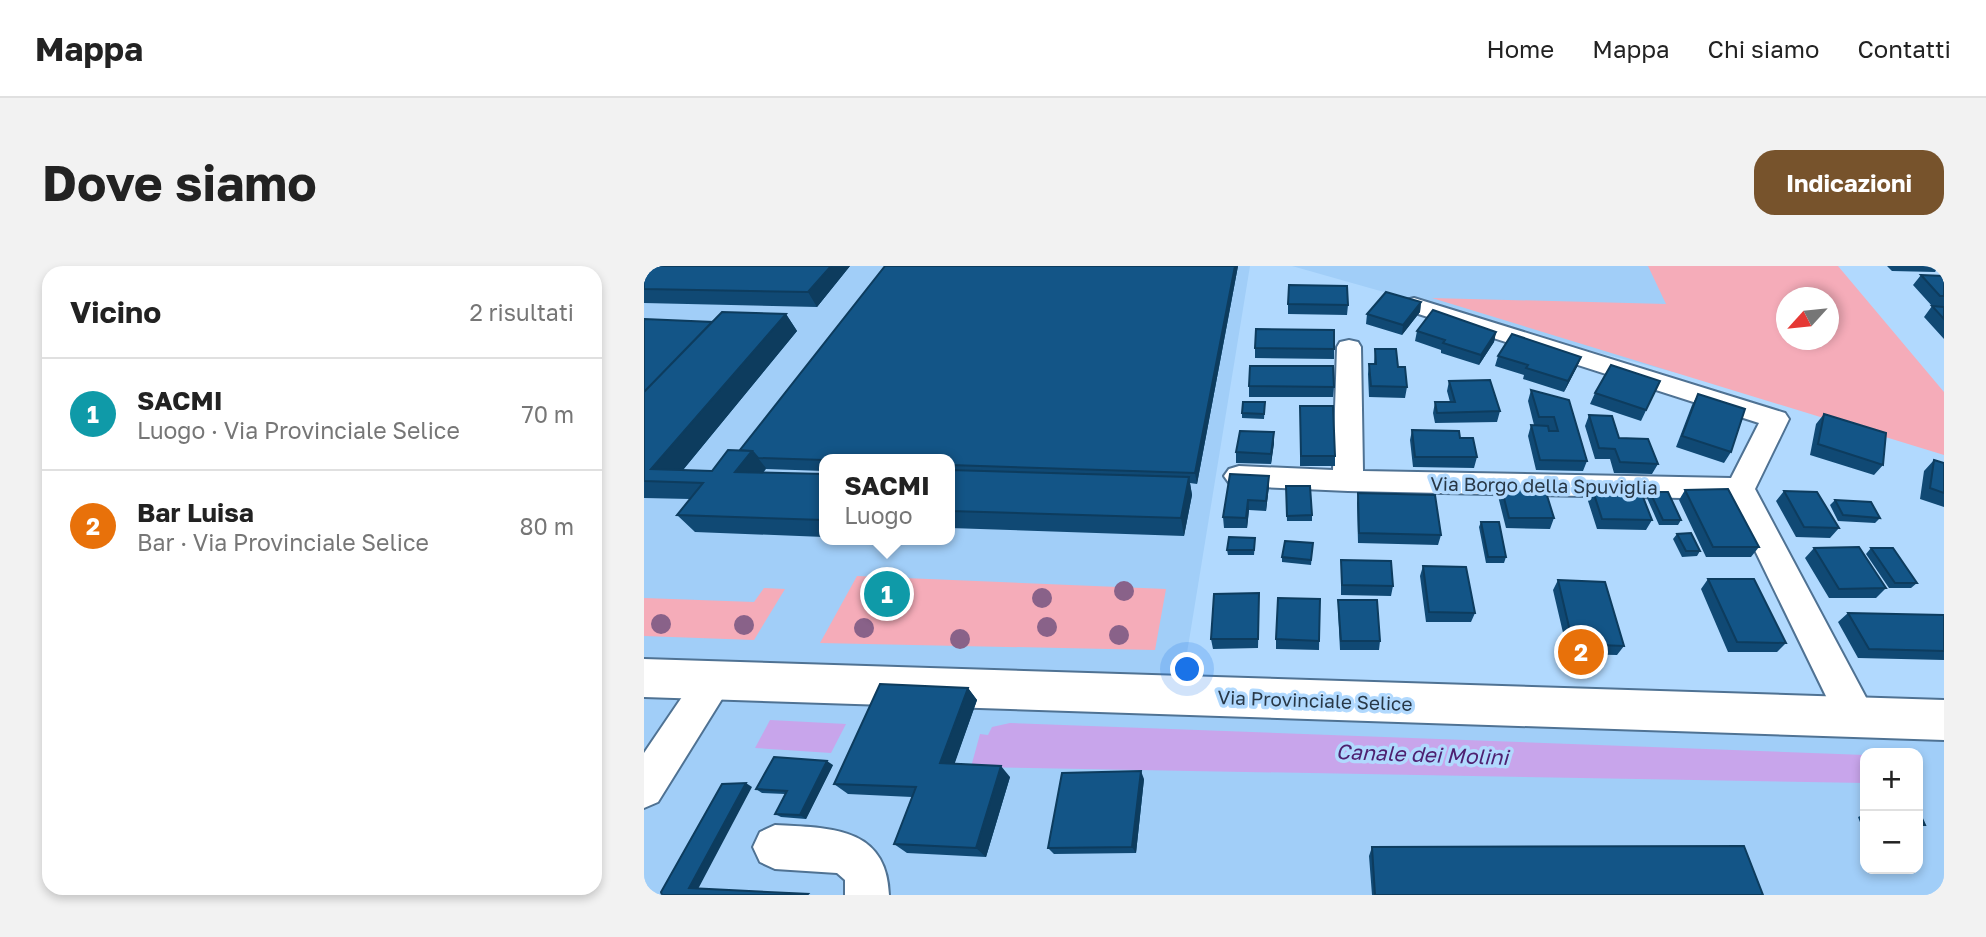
<!DOCTYPE html>
<html lang="it">
<meta charset="utf-8">
<style>
:root{--surface:#fff;--page:#f2f2f2;--text:#222;--muted:#767676;--line:#e0e0e0;--accent:#77532c}
body{margin:0;font-family:"Golos Text",sans-serif;background:var(--page);color:var(--text)}
.controls{position:absolute;right:21px;bottom:21px;display:grid;overflow:hidden;border-radius:14px;box-shadow:0 4px 10px #0003}
.controls button{width:63px;height:63px;display:grid;place-items:center;padding:0;border:0;border-bottom:2px solid var(--line);background:var(--surface);color:var(--text);font:35px sans-serif}
.compass{position:absolute;left:1132px;top:21px;width:63px;height:63px;border-radius:50%;background:var(--surface);box-shadow:0 4px 10px #0003;rotate:243deg}
.you{position:absolute;left:544px;top:404px;width:24px;height:24px;margin:-18px;border:5px solid #fff;border-radius:50%;background:#1a73e8;box-shadow:0 0 0 10px #1a73e833}
.badge{display:grid;place-items:center;width:46px;height:46px;border-radius:50%;background:var(--accent);color:#fff;font-size:23px;font-weight:700}
.pin{position:absolute;translate:-50% -50%;border:4px solid #fff;box-shadow:0 2px 7px #0006}
.popup{position:absolute;left:175px;top:188px;width:136px;height:91px;box-sizing:border-box;display:grid;place-content:center;border-radius:14px;background:var(--surface);filter:drop-shadow(0 2px 5px #0005);font-size:23px;white-space:nowrap;color:var(--muted)}
.popup b{font-size:26px;color:var(--text)}
.popup::after{content:'';position:absolute;left:50%;top:100%;margin-left:-14px;border:14px solid transparent;border-top-color:var(--surface)}
.list{margin:0;padding:0;list-style:none}
h2{display:flex;justify-content:space-between;align-items:center;height:91px;margin:0;padding:0 28px;font-size:30px}
h2 small{font-size:23px;font-weight:400;color:var(--muted)}
.list li{display:grid;grid-template-columns:46px 1fr auto;gap:21px;align-items:center;box-sizing:border-box;height:112px;padding:0 28px;border-top:2px solid var(--line)}
.list b{display:block;font-size:26px;white-space:nowrap}
.list p{margin:0;font-size:23px;white-space:nowrap;color:var(--muted)}
.list em{font-size:23px;font-style:normal;color:var(--muted)}
.map{position:relative;flex:none;width:1300px;height:629px;overflow:hidden;border-radius:21px}
header{display:flex;align-items:center;gap:42px;box-sizing:border-box;height:98px;padding:0 35px;background:var(--surface);border-bottom:2px solid var(--line)}
header strong{font-size:33px}
nav{display:flex;gap:38px;margin-inline-start:auto;font-size:24px}
.intro{display:flex;align-items:center;justify-content:space-between;box-sizing:border-box;height:168px;padding:0 42px}
h1{margin:0;font-size:49px}
.button{padding:18px 32px;border-radius:21px;background:var(--accent);color:#fff;font-size:24px;font-weight:700}
main{display:flex;gap:42px;padding:0 42px}
aside{flex:1;background:var(--surface);border-radius:21px;box-shadow:0 4px 10px #0003}
.map>svg:first-child{display:block}
.built{fill:#a1cef8;fill-rule:evenodd}
.green{fill:#f5acb9;fill-rule:evenodd}
.water{fill:#c8a5eb}
.lines{fill:none;stroke-linecap:round;stroke-linejoin:round}
.minor-casing{stroke:#4f7293;stroke-width:4}
.primary-casing{stroke:#4f7293;stroke-width:4}
.minor{fill:#fff;fill-rule:evenodd}
.primary{fill:#fff;fill-rule:evenodd}
.tree{fill:#896289}
.wall{fill:#104974}
.shaded-wall{fill:#0d3c5e}
.building{fill:#135587;stroke:#0d3c5e;stroke-width:2}
.labels{text-anchor:middle;dominant-baseline:central;stroke-width:7;stroke-linejoin:round;paint-order:stroke}
.street-label{font-size:19px;fill:#273746;stroke:#b1d9fe}
.water-label{font-size:21px;font-style:italic;fill:#4e2070;stroke:#b1d9fe}
</style>
<header>
<strong>Mappa</strong>
<nav><a>Home</a><a>Mappa</a><a>Chi siamo</a><a>Contatti</a></nav>
</header>
<div class="intro"><h1>Dove siamo</h1><a class="button">Indicazioni</a></div>
<main>
<aside>
<h2>Vicino<small>2 risultati</small></h2>
<ul class="list">
<li><span class="badge" style="background:#0f9aa8">1</span><div><b>SACMI</b><p>Luogo · Via Provinciale Selice</p></div><em>70 m</em></li>
<li><span class="badge" style="background:#e8710a">2</span><div><b>Bar Luisa</b><p>Bar · Via Provinciale Selice</p></div><em>80 m</em></li>
</ul>
</aside>
<div class="map">
<svg width="1300" height="629" viewBox="0 0 1300 629">
<rect width="100%" height="100%" fill="#b1d9fe"/>
<path class="built" d="M 0,0 L 606,0 L 543,387 L 545,420 L 1300,455 L 1300,629 L 0,629 ZM 180,193 L 306,193 L 306,274 L 180,274 ZM 1221,487 L 1274,487 L 1274,603 L 1221,603 Z
M 648,0 L 1020,0 L 1143,135 L 948,85 Z"/>
<path class="green" d="M 1004,0 L 1194,0 L 1300,126 L 1300,189 L 788,32 L 1022,38 ZM 1142,32 L 1184,32 L 1184,74 L 1142,74 Z
M 213,310 L 522,323 L 511,384 L 176,377 Z
M 120,322 L 141,323 L 110,374 L 0,370 L 0,332 L 110,336 Z"/>
<path class="water" d="M 126,454 L 202,458 L 187,487 L 111,482 Z
M 366,457 L 1221,489 L 1221,517 L 327,501 L 336,468 L 344,469 L 348,461 Z"/>
<g class="lines">
<defs>
<path id="minor" d="M 770,32 L 1141,147 L 1145,153 L 1111,223 L 1226,439 L 1231,451 L 1226,463 L 1212,468 L 1198,463 L 1086,233 L 704,225 L 595,220 L 585,217 L 580,210 L 585,203 L 595,200 L 689,204 L 693,81 L 696,76 L 705,74 L 714,76 L 717,81 L 719,205 L 1087,212 L 1115,157 L 762,44 L 758,39 L 762,34 Z
M 70,398 L 83,403 L 88,414 L 83,425 L 14,536 L 0,542 L 0,487 L 57,403 Z
M 131,559 C 185,562 243,560 245,629 L 201,629 L 201,614 L 193,607 L 131,603 L 116,596 L 109,581 L 116,566 Z"/>
<path id="primary" d="M 0,393 L 1300,434 L 1300,474 L 0,431 Z"/>
</defs>
<use href="#minor" class="minor-casing"/>
<use href="#primary" class="primary-casing"/>
<use href="#minor" class="minor"/>
<use href="#primary" class="primary"/>
</g>
<g class="tree">
<circle cx="480" cy="325" r="10"/>
<circle cx="398" cy="332" r="10"/>
<circle cx="17" cy="358" r="10"/>
<circle cx="100" cy="359" r="10"/>
<circle cx="403" cy="361" r="10"/>
<circle cx="220" cy="362" r="10"/>
<circle cx="475" cy="369" r="10"/>
<circle cx="316" cy="373" r="10"/>
</g>
<path class="wall" d="M 0,0 L 206,0 L 173,41 L 0,37 Z
M 594,0 L 553,218 L 546,217 L 548,229 L 540,270 L 306,262 L 306,193 L 180,193 L 180,205 L 122,203 L 119,207 L 180,208 L 180,271 L 51,266 L 33,249 L 46,233 L 0,232 L 0,53 L 68,56 L 142,48 L 153,65 L 39,204 L 68,205 L 96,184 Z
M 1243,0 L 1295,0 L 1291,6 L 1248,5 Z
M 1277,9 L 1300,10 L 1300,40 L 1288,40 L 1269,19 Z
M 777,36 L 776,46 L 758,69 L 722,58 L 723,48 Z
M 644,38 L 704,39 L 703,49 L 644,48 Z
M 1288,40 L 1300,41 L 1300,73 L 1280,51 Z
M 773,65 L 852,66 L 850,76 L 835,99 L 797,87 L 797,84 L 771,75 Z
M 611,82 L 690,83 L 690,93 L 611,92 Z
M 731,83 L 754,101 L 763,121 L 761,132 L 725,131 L 724,108 L 725,98 L 730,98 Z
M 854,90 L 937,91 L 933,101 L 920,126 L 879,113 L 880,109 L 851,100 Z
M 805,115 L 856,145 L 853,156 L 791,157 L 789,147 L 791,136 L 806,136 L 803,125 Z
M 1016,115 L 997,155 L 946,138 L 951,127 Z
M 605,120 L 690,121 L 689,131 L 605,131 Z
M 887,124 L 925,134 L 943,195 L 939,205 L 892,204 L 884,170 L 887,159 L 890,159 L 884,135 Z
M 1054,128 L 1087,186 L 1080,197 L 1032,181 L 1048,139 Z
M 621,136 L 620,153 L 598,152 L 598,147 Z
M 656,140 L 691,190 L 691,200 L 656,200 Z
M 1180,148 L 1239,199 L 1230,209 L 1166,189 L 1172,158 Z
M 945,149 L 975,172 L 1014,198 L 1008,208 L 970,207 L 966,193 L 951,193 L 941,160 Z
M 768,164 L 833,191 L 830,202 L 769,201 L 766,174 Z
M 630,177 L 627,198 L 592,197 L 592,186 Z
M 1290,194 L 1300,197 L 1300,241 L 1276,233 L 1280,205 Z
M 625,210 L 625,220 L 622,245 L 605,244 L 603,262 L 580,262 L 579,251 Z
M 642,220 L 668,249 L 668,255 L 643,255 Z
M 857,220 L 910,252 L 906,263 L 862,262 L 854,230 Z
M 1041,224 L 1115,281 L 1107,291 L 1062,291 L 1035,234 Z
M 949,225 L 1008,254 L 1002,264 L 953,263 L 944,235 Z
M 1140,225 L 1195,262 L 1186,272 L 1152,271 L 1132,235 Z
M 1006,226 L 1037,254 L 1034,259 L 1015,259 L 1003,232 Z
M 714,227 L 797,269 L 794,279 L 714,277 L 713,237 Z
M 1191,234 L 1236,252 L 1231,257 L 1194,255 L 1186,239 Z
M 837,256 L 862,291 L 860,297 L 842,297 L 835,261 Z
M 1033,268 L 1056,285 L 1053,290 L 1038,291 L 1029,273 Z
M 611,277 L 610,289 L 584,289 L 583,284 Z
M 669,277 L 667,299 L 638,296 L 638,291 Z
M 1170,282 L 1242,322 L 1232,332 L 1185,332 L 1161,292 Z
M 1227,282 L 1273,317 L 1267,322 L 1245,322 L 1222,288 Z
M 697,294 L 749,320 L 747,330 L 697,329 Z
M 779,300 L 831,347 L 827,356 L 782,356 L 776,310 Z
M 1064,313 L 1142,377 L 1133,386 L 1084,386 L 1057,323 Z
M 914,314 L 980,380 L 973,389 L 924,388 L 909,324 Z
M 676,333 L 675,384 L 632,383 L 632,373 Z
M 694,334 L 736,375 L 735,384 L 696,384 L 694,344 Z
M 615,337 L 614,382 L 569,383 L 567,373 Z
M 1204,347 L 1300,349 L 1300,394 L 1214,392 L 1194,356 Z
M 324,422 L 333,434 L 310,498 L 366,511 L 342,591 L 263,587 L 250,578 L 268,531 L 204,528 L 190,518 Z
M 189,499 L 162,553 L 137,551 L 131,548 L 141,528 L 118,527 L 112,523 Z
M 500,513 L 492,587 L 410,588 L 404,582 Z
M 1221,548 L 1221,564 L 1219,564 L 1214,551 Z
M 728,581 L 1119,629 L 728,629 L 725,590 Z"/>
<path class="shaded-wall" d="M 187,0 L 206,0 L 173,41 L 164,26 Z
M 591,0 L 594,0 L 553,218 L 551,207 Z
M 777,36 L 776,46 L 758,69 L 759,59 Z
M 142,48 L 153,65 L 29,216 L 7,203 Z
M 852,66 L 850,76 L 835,99 L 837,89 Z
M 937,91 L 933,101 L 920,126 L 924,115 Z
M 630,166 L 630,177 L 627,198 L 627,188 Z
M 108,185 L 122,202 L 106,224 L 91,206 Z
M 625,210 L 625,220 L 622,245 L 622,235 Z
M 545,211 L 548,229 L 540,270 L 537,252 Z
M 604,234 L 605,244 L 603,262 L 602,252 Z
M 324,422 L 333,434 L 307,508 L 296,497 Z
M 183,495 L 189,499 L 162,553 L 156,549 Z
M 357,500 L 366,511 L 342,591 L 332,582 Z
M 497,505 L 500,513 L 492,587 L 488,581 Z
M 102,517 L 108,521 L 53,625 L 45,622 Z"/>
<path class="building" d="M 0,0 L 187,0 L 164,26 L 0,23 Z
M 241,0 L 591,0 L 551,207 L 306,199 L 306,193 L 180,193 L 180,194 L 114,192 L 108,185 L 96,184 Z
M 1277,9 L 1300,10 L 1300,30 L 1296,30 Z
M 645,19 L 703,20 L 704,39 L 644,38 Z
M 742,26 L 777,36 L 759,59 L 723,48 Z
M 1288,40 L 1300,41 L 1300,53 Z
M 789,44 L 852,66 L 837,89 L 799,77 L 801,74 L 773,65 Z
M 78,46 L 142,48 L 7,203 L 68,205 L 84,184 L 108,185 L 91,206 L 180,208 L 180,254 L 33,249 L 59,217 L 0,215 L 0,126 Z
M 0,53 L 68,56 L 0,126 Z
M 612,63 L 690,64 L 690,83 L 611,82 Z
M 868,68 L 937,91 L 924,115 L 882,102 L 884,99 L 854,90 Z
M 731,83 L 752,83 L 754,101 L 761,101 L 763,121 L 727,120 L 725,98 L 732,98 Z
M 967,99 L 1016,115 L 1002,144 L 951,127 Z
M 606,100 L 689,100 L 690,121 L 605,120 Z
M 846,114 L 856,145 L 793,147 L 791,136 L 811,136 L 805,115 Z
M 887,124 L 925,134 L 943,195 L 896,194 L 887,159 L 904,160 L 905,165 L 914,165 L 910,151 L 895,151 Z
M 1054,128 L 1101,143 L 1087,186 L 1038,170 Z
M 599,136 L 621,136 L 620,148 L 598,147 Z
M 656,140 L 689,140 L 691,190 L 657,190 Z
M 1180,148 L 1242,167 L 1239,199 L 1174,178 Z
M 945,149 L 968,150 L 975,172 L 1004,173 L 1014,198 L 976,196 L 971,183 L 955,182 Z
M 768,164 L 815,165 L 816,172 L 829,172 L 833,191 L 771,191 Z
M 596,165 L 630,166 L 627,188 L 592,186 Z
M 1290,194 L 1300,197 L 1300,227 L 1286,222 Z
M 306,204 L 545,211 L 537,252 L 306,245 Z
M 586,208 L 625,210 L 622,235 L 604,234 L 602,252 L 579,251 Z
M 642,220 L 666,220 L 668,249 L 643,250 Z
M 857,220 L 900,220 L 910,252 L 865,252 Z
M 1084,223 L 1115,281 L 1069,281 L 1041,224 Z
M 949,225 L 997,226 L 1008,254 L 958,253 Z
M 1140,225 L 1173,226 L 1195,262 L 1160,261 Z
M 1006,226 L 1024,226 L 1037,254 L 1019,254 Z
M 714,227 L 791,229 L 797,269 L 715,267 Z
M 1191,234 L 1227,236 L 1236,252 L 1199,249 Z
M 837,256 L 855,256 L 862,291 L 844,291 Z
M 1047,267 L 1056,285 L 1042,285 L 1033,268 Z
M 585,271 L 611,272 L 610,284 L 583,284 Z
M 641,275 L 669,277 L 667,294 L 638,291 Z
M 1215,281 L 1242,322 L 1195,323 L 1170,282 Z
M 1227,282 L 1249,282 L 1273,317 L 1251,317 Z
M 697,294 L 747,295 L 749,320 L 698,319 Z
M 779,300 L 822,301 L 831,347 L 785,346 Z
M 1064,313 L 1110,313 L 1142,377 L 1093,376 Z
M 914,314 L 961,316 L 980,380 L 929,378 Z
M 615,327 L 614,373 L 567,373 L 570,328 Z
M 634,332 L 676,333 L 675,375 L 632,373 Z
M 694,334 L 733,334 L 736,375 L 697,375 Z
M 1204,347 L 1300,349 L 1300,385 L 1225,383 Z
M 236,418 L 324,422 L 296,497 L 357,500 L 332,582 L 250,578 L 272,521 L 190,518 Z
M 130,491 L 183,495 L 156,549 L 131,548 L 143,525 L 112,523 Z
M 497,505 L 488,581 L 404,582 L 418,507 Z
M 102,517 L 45,622 L 164,628 L 163,629 L 18,629 L 17,626 L 78,518 Z
M 1274,548 L 1276,548 L 1281,559 L 1274,559 Z
M 1100,580 L 1119,629 L 731,629 L 728,581 Z"/>
<g class="labels">
<g class="street-label">
<text transform="translate(900 219) rotate(1)">Via Borgo della Spuviglia</text>
<text transform="translate(671 434) rotate(2)">Via Provinciale Selice</text>
</g>
<g class="water-label">
<text transform="translate(778 488) rotate(2)">Canale dei Molini</text>
</g>
</g>
</svg>
<div class="controls">
<button>+</button>
<button>−</button>
</div>
<svg class="compass" viewBox="-18 -18 36 36"><path d="M0-13l5 13h-10z" fill="#e53935"/><path d="M0 13l5-13h-10z" fill="#767676"/></svg>
<div class="you"></div>
<div class="pin badge" style="left:243px;top:328px;background:#0f9aa8">1</div>
<div class="popup"><b>SACMI</b>Luogo</div>
<div class="pin badge" style="left:937px;top:386px;background:#e8710a">2</div>
</div>
</main>
